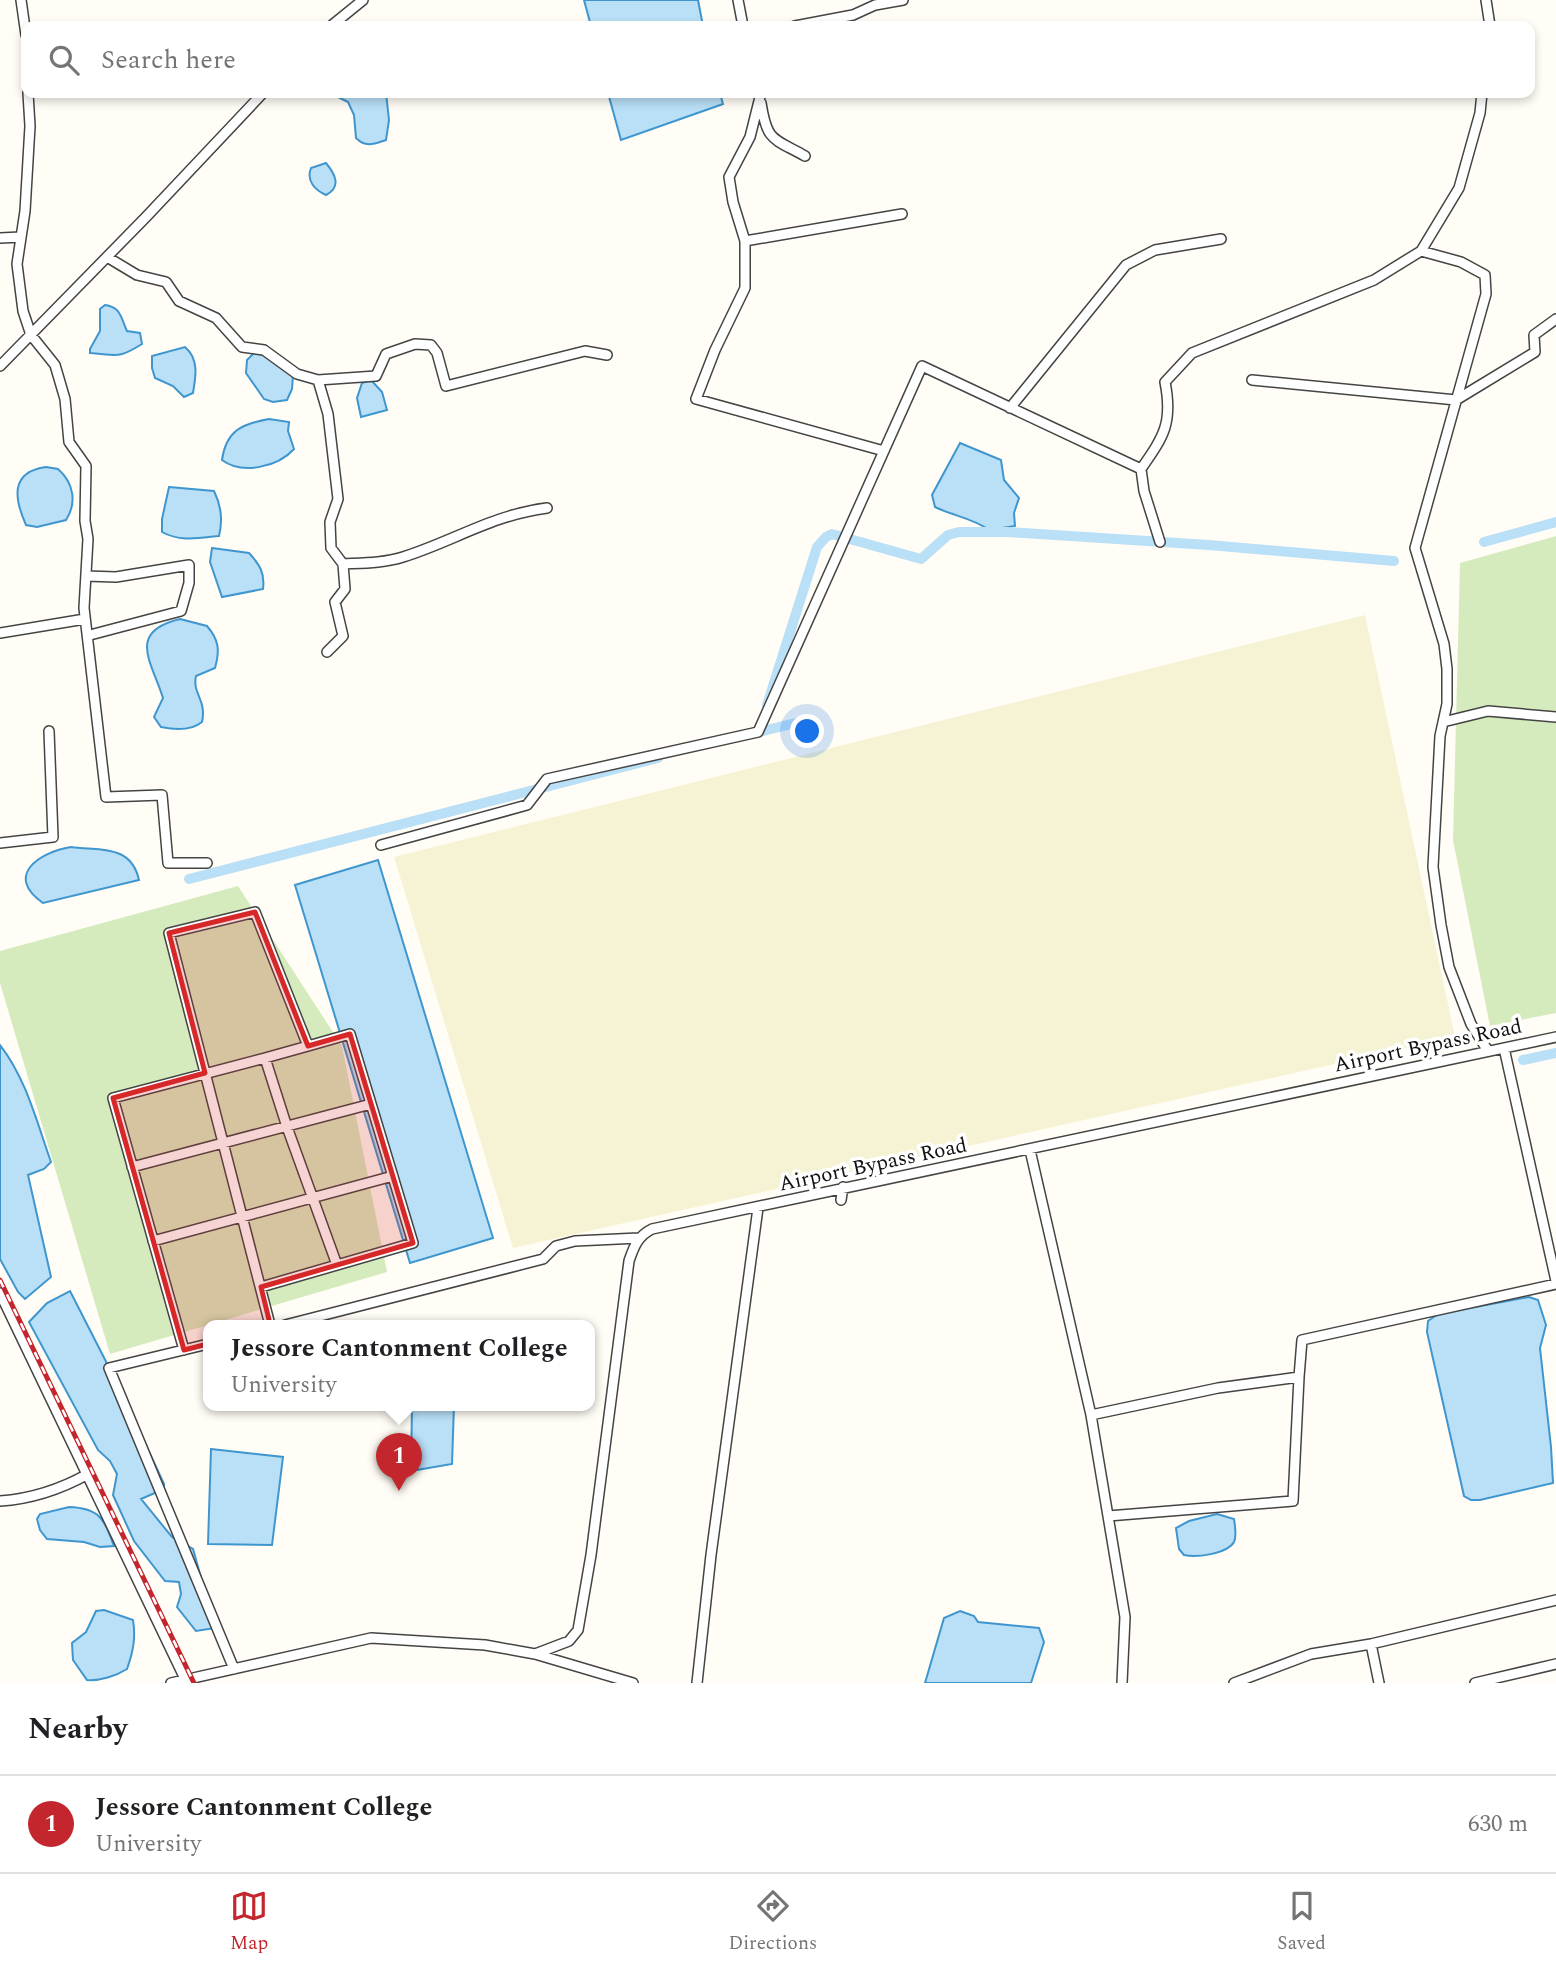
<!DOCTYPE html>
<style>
:root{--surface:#fff;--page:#f2f2f2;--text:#202124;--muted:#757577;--line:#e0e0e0;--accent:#c4262e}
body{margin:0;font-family:Spectral,serif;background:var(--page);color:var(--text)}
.you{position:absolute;left:808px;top:732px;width:24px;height:24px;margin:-18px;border:5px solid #fff;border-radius:50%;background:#1a73e8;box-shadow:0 0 0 10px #1a73e833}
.badge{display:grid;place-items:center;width:46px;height:46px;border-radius:50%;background:var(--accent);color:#fff;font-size:23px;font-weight:700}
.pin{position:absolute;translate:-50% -58px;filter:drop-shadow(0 2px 4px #0008)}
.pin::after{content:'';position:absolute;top:37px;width:24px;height:21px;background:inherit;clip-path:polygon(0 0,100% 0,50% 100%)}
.popup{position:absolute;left:203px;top:1320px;width:392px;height:91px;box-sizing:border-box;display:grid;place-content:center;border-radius:14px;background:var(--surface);filter:drop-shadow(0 2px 5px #0005);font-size:23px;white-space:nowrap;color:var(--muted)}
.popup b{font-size:26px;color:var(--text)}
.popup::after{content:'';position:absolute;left:50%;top:100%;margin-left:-14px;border:14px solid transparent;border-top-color:var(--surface)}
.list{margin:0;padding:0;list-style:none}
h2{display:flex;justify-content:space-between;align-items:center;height:91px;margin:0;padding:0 28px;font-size:30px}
h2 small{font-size:23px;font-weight:400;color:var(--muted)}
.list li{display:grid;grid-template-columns:46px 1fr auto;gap:21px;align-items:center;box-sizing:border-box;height:98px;padding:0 28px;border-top:2px solid var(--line)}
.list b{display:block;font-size:26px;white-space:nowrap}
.list p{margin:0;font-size:23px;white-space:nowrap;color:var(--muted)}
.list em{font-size:23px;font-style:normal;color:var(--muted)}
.icon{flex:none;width:38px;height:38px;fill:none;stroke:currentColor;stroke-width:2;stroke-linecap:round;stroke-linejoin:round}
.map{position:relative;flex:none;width:1556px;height:1683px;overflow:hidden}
.search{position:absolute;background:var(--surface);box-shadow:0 4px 10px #0003;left:21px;right:21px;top:21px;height:77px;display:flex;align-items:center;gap:18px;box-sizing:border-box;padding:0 24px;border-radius:14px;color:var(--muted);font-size:26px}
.sheet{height:189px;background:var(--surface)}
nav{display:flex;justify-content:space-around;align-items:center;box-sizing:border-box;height:98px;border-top:2px solid var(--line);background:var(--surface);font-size:19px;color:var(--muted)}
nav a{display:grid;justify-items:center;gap:4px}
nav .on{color:var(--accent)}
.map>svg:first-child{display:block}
.farmland{fill:#f6f3d4}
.green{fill:#d5ebbd}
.water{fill:#b9e0f7;stroke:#3f96cf;stroke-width:2}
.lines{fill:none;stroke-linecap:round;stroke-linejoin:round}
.canal{stroke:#b9e0f7;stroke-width:10}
.minor-casing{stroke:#444;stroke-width:12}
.minor{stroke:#fff;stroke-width:9}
.rail-casing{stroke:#c4262e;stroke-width:5}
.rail{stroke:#fff;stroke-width:2.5;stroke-dasharray:8;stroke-linecap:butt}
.marked{fill:#d62828;fill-opacity:0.2;stroke:#d62828;stroke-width:5;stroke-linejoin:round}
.labels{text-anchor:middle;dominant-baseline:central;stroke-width:7;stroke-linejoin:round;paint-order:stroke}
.street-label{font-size:21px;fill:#111;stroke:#fff}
</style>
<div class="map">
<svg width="1556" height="1683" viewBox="0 0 1556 1683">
<rect width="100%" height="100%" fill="#fffdf5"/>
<path class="farmland" d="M 1365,615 L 1455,1037 L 513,1248 L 394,857 Z"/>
<path class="green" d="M 1556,536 L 1556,1013 L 1490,1026 L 1453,840 L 1460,563 Z
M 238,886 L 342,1046 L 387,1272 L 110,1354 L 0,983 L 0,951 Z"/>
<path class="water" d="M 584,0 L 698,0 L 703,26 L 591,26 Z
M 330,93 L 386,93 L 389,120 L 386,140 C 374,144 366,148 356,138 L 354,115 L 348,102 Z
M 608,93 L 720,93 L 723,104 L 621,140 Z
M 326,163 C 335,174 342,187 326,195 C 315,190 306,181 311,168 Z
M 105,305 C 121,307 121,318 127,331 L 140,333 L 142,344 C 118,359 118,355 90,353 L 90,349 L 100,331 L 100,309 Z
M 185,347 C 199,359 196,376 193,393 L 184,397 L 173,386 L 155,378 L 152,368 L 152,356 Z
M 254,353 C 269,356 283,364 293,375 L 292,389 L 287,400 L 273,402 L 264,399 L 246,373 L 247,360 Z
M 371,380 L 382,392 L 387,410 L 361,417 L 357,398 L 362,383 Z
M 269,419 L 289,422 L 288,431 L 294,449 C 278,467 242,475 222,460 C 226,431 241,424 269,419 Z
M 960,443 L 1001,460 L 1004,480 L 1019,498 L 1014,513 L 1015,526 L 989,530 C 973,518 953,516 935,507 L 932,495 Z
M 46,467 L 58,469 C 74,483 77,503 66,520 L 37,527 L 26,525 C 14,498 10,472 46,467 Z
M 169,487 L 214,491 C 221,505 223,520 219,536 C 199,538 180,542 162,532 L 162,519 Z
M 212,548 L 249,553 C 260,565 265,573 263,589 L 222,597 L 210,562 Z
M 180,619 L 207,626 C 219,640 220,650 215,668 L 196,676 C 192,694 207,700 202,722 C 191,731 175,730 161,727 L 154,717 L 163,698 C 152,662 126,632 180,619 Z
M 71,847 C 100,851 131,844 139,880 L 43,903 C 4,876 39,852 71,847 Z
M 378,860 L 493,1238 L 410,1263 L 295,885 Z
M 0,1045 C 26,1078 37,1123 51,1162 L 44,1169 L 28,1175 L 51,1277 L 25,1299 L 18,1292 L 0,1259 Z
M 70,1291 L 120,1389 L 164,1484 L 164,1489 L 141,1499 L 172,1537 L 193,1549 L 215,1628 L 196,1631 L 177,1607 L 181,1594 L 179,1582 L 165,1581 L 134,1541 L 113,1495 L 117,1474 L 110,1461 L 98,1450 L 29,1322 L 47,1303 Z
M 1529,1297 L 1538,1300 L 1546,1325 L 1540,1348 L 1551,1447 L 1553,1483 L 1480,1500 L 1471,1500 L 1464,1496 L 1427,1332 L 1428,1321 L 1438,1314 Z
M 412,1405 L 454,1405 L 452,1464 L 411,1471 Z
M 211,1449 L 283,1457 L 272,1545 L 208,1544 Z
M 69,1507 C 100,1508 104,1519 114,1546 L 100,1547 L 84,1542 L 47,1539 L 40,1530 L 37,1519 L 40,1514 Z
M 1217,1514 L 1234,1519 C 1235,1526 1237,1536 1234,1542 C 1227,1554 1196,1558 1184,1555 L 1179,1549 L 1176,1528 L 1189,1521 Z
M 104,1610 L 133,1620 C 136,1638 133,1652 127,1669 C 116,1676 100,1681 87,1680 L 73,1660 L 72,1643 L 86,1632 L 96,1611 Z
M 960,1611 L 974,1616 L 978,1622 L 1039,1628 L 1044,1642 L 1031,1683 L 925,1683 L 944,1618 Z"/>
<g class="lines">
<path class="canal" d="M 1484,542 L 1556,522
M 767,705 L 817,547 L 826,537 L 832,534 L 921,559 L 948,535 L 959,532 L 1007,532 L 1209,545 L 1394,561
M 750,734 L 804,721
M 189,879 L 658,758
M 1523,1060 L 1556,1053"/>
<defs>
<path id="minor" d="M 21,0 L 26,35
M 738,0 L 743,26
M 1486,0 L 1490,26
M 331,26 L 363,0
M 795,26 L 853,15 L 875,5 L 903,0
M 28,93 L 30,126 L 25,211 L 17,264 L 23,311 L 31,335 L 55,365 L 65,399 L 69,442 L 86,466 L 85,521 L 88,539 L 84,608 L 106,797 L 162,795 L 168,863 L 207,863
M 760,97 L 750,137 L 729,177 L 733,202 L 745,241 L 745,288 L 715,350 L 696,399 L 884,451
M 761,103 C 767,142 773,138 805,156
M 0,238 L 21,237
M 745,241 L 902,214
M 1421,251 L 1459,188 L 1480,113 L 1482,93
M 107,257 L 137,275 L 166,282 L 179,301 L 216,318 L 242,347 L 264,350 L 297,374 L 318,380 L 328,414 L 338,499 L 330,522 L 331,548 L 343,564 C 363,563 384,563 403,557 C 454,541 492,515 547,508
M 0,366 L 146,217 L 263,93
M 318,380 L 376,376 L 386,354 L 415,344 L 431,345 L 437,353 L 446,386 L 585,351 L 607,355
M 1252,380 L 1456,400 L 1535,352 L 1534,335 L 1556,319
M 1010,408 L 1126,265 L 1155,250 L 1221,239
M 1160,542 L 1144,491 L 1141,469 C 1164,436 1173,423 1165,382 L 1192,353 L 1374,280 L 1421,251 L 1461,262 L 1485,275 L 1486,294 L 1415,548 L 1444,644 L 1447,669 L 1447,704 L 1440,736 L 1433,867 L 1441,925 L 1449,967 L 1471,1024 L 1488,1051
M 86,576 L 116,577 L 189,565 L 189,583 L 181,611 L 90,635
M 0,633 L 85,619
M 327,652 L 343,636 L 335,602 L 345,589 L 343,564
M 1443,722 L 1488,711 L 1556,717
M 0,843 L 53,837 L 49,731
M 381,845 L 527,805 L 547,779 L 758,732 L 922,366 L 1141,469
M 1504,1048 L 1556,1281
M 265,1058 L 308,1046
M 1030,1150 L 1091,1415 L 1218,1388 L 1299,1377 L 1302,1340 L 1556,1284
M 132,1167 L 371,1104
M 841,1200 L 843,1187
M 153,1241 L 393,1176
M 261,1287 L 413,1243 L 350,1034 L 308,1046 L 255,912 L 169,933 L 270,1325
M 0,1293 L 187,1683
M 285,1325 L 543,1259 L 556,1246 L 575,1241 L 639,1238
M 208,1344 L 109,1368 L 234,1669
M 184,1350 L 113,1098 L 265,1058 L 287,1127 L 337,1265
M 1091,1415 L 1125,1617 L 1122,1683
M 0,1501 C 31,1499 61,1489 88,1474
M 1108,1516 L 1293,1501 L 1299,1377
M 1371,1644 L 1379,1683
M 535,1654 L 569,1641 L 578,1630 L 591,1555 L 629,1261 C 634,1246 638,1236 652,1229 L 1556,1037
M 171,1683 L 371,1638 L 485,1645 L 535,1654 L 633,1683
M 697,1683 L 711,1555 L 758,1208
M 1234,1683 L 1311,1654 L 1371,1644 L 1556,1600
M 1475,1683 L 1556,1664"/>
</defs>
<use href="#minor" class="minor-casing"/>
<use href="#minor" class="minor"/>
<defs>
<path id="rail" d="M 0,1280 L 194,1683"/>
</defs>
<use href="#rail" class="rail-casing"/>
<use href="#rail" class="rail"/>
</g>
<path class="marked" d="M 255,912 L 308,1046 L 350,1034 L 413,1243 L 261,1287 L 271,1328 L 184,1350 L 113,1098 L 205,1073 L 169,933 Z"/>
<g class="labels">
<g class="street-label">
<text transform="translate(1428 1046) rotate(-12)">Airport Bypass Road</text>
<text transform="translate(873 1165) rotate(-12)">Airport Bypass Road</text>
</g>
</g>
</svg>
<div class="you"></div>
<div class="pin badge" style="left:399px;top:1491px">1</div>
<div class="popup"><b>Jessore Cantonment College</b>University</div>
<div class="search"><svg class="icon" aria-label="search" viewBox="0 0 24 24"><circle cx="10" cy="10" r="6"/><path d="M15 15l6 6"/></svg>Search here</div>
</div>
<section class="sheet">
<h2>Nearby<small></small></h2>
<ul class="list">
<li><span class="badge">1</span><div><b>Jessore Cantonment College</b><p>University</p></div><em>630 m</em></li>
</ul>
</section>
<nav>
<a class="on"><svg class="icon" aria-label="map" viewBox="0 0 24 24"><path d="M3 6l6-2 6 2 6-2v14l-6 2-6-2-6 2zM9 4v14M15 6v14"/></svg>Map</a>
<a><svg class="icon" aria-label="directions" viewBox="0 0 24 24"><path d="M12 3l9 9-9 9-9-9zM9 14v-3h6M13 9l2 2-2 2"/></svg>Directions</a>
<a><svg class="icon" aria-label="saved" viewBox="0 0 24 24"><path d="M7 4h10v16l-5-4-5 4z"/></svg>Saved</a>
</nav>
